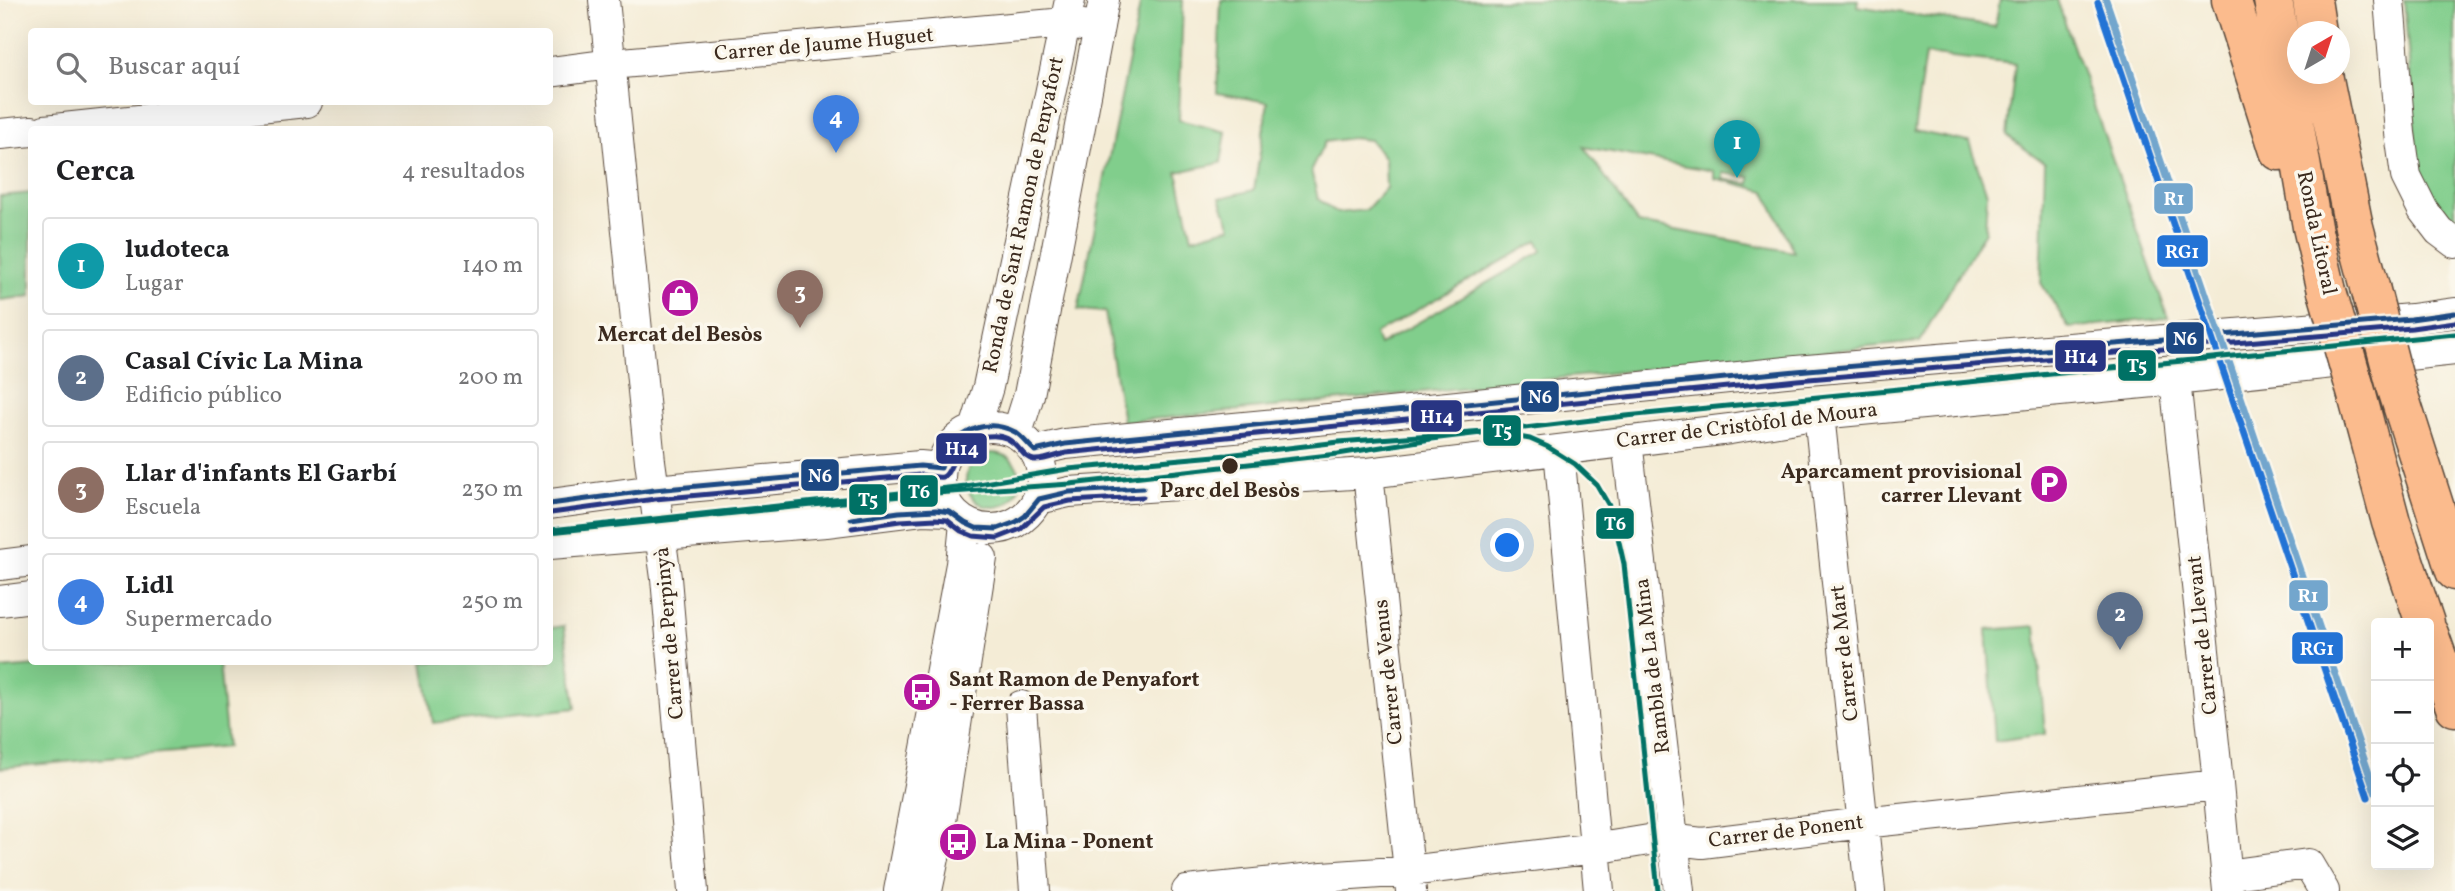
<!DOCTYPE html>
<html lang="es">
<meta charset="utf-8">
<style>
:root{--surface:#fff;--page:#f6f6f6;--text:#202124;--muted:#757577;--line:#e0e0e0;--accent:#2563eb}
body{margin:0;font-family:Vollkorn,serif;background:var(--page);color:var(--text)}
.controls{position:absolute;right:21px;bottom:21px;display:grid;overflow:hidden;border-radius:7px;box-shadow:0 7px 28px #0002}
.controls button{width:63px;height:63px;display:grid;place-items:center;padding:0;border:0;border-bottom:2px solid var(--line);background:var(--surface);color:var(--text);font:35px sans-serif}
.compass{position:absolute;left:2287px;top:21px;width:63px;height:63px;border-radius:50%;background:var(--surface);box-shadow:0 7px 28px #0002;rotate:39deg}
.you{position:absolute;left:1508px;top:546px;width:24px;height:24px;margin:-18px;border:5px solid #fff;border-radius:50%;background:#1a73e8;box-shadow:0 0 0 10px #1a73e833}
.badge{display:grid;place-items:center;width:46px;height:46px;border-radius:50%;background:var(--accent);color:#fff;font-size:23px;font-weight:700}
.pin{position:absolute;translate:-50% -58px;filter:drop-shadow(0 2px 4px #0008)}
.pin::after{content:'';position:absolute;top:37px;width:24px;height:21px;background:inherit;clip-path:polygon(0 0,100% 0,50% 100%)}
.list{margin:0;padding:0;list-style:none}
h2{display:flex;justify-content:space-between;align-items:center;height:91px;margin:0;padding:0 28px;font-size:30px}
h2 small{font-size:23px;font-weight:400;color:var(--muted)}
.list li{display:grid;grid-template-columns:46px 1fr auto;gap:21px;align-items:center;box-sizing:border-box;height:98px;margin:0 14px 14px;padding:0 14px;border:2px solid var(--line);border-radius:7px}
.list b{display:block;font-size:26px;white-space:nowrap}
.list p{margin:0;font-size:23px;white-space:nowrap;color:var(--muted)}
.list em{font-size:23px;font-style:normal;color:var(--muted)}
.icon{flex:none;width:38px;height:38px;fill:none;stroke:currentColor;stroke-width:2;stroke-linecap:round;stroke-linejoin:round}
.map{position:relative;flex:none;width:2455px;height:891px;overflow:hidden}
.search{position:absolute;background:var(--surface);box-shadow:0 7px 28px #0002;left:28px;top:28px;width:525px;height:77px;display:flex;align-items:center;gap:18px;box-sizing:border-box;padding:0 24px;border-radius:7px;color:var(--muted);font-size:26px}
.panel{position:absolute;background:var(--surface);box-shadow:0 7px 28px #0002;left:28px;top:126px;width:525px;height:539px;border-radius:7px}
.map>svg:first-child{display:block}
.green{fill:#81ce8c;stroke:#5e7c55;stroke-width:2;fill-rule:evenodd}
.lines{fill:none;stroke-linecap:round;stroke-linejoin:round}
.minor-casing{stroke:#57473a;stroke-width:32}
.highway-casing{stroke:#57473a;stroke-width:41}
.minor{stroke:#fff;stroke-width:30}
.highway{stroke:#fbbb8d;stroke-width:38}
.highway-bridge-casing{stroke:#57473a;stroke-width:41;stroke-linecap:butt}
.highway-bridge{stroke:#fbbb8d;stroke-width:38}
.bus-1-casing{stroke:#fbf7ec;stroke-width:10}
.bus-2-casing{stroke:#fbf7ec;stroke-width:10}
.bus-1{stroke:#1c4883;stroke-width:5}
.bus-2{stroke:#283583;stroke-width:5}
.rail-1-casing{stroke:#fbf7ec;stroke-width:12}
.rail-2-casing{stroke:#fbf7ec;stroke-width:12}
.rail-1{stroke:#73a6cd;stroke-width:7}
.rail-2{stroke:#2373d5;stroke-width:7}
.tram-1-casing{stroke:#fbf7ec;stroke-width:10}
.tram-2-casing{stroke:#fbf7ec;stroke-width:10}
.tram-1{stroke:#007165;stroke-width:5}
.tram-2{stroke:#007165;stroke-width:5}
.stop-dot{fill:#3b2a1e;stroke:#fbf7ec;stroke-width:2.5}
.labels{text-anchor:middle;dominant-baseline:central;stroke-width:7;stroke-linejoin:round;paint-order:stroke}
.street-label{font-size:21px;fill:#3b2a1e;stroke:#fbf7ec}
.poi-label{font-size:21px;font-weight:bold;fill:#3b2a1e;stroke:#fbf7ec;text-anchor:start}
.stop-label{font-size:21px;font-weight:bold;fill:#3b2a1e;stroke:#fbf7ec}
.line-badge{stroke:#fbf7ec;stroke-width:2.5}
.badge-label{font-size:19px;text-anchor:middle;font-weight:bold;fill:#fff}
</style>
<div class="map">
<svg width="2455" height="891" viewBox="0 0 2455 891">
<rect width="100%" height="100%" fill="#fbf7ec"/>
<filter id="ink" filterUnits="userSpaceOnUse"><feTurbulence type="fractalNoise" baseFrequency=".0143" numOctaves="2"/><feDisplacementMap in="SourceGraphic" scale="14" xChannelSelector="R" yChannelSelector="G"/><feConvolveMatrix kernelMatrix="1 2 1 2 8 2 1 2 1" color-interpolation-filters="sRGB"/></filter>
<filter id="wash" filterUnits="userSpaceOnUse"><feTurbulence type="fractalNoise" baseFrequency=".00686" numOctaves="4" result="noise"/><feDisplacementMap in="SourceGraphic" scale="28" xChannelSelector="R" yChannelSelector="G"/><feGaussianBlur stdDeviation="1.57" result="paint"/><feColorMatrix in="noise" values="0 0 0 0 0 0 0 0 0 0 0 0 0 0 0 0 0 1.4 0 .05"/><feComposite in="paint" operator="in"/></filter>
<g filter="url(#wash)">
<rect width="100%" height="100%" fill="#f4ecd6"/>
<path class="green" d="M 1141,0 L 1183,0 L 1179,120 L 1226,132 L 1221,163 L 1177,172 L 1192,238 L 1231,227 L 1220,198 L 1254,190 L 1268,102 L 1217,93 L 1221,0 L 1858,0 L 1857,6 L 1995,27 L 2000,0 L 2057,0 L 2168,318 L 2069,328 L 2041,283 L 2045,163 L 2007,136 L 2015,64 L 1925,54 L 1914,131 L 1969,142 L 1987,194 L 1985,231 L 1919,342 L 1123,422 L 1105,312 L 1078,310 ZM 1351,138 L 1370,140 L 1385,158 L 1386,188 L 1366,210 L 1337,213 L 1318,199 L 1311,170 L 1325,142 ZM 1584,147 L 1714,171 L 1714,178 L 1765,191 L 1794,252 L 1638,223 ZM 1723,173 L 1750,177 L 1750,184 L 1723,179 ZM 1538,241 L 1542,251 L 1379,345 L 1375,334 Z
M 2404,0 L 2455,0 L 2455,220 L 2446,213 L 2427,187 L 2417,161 Z
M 31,193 L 31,296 L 0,300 L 0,196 Z
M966 480a27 27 0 1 1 54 0a27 27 0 1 1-54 0Z
M 564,626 L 576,708 L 433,723 L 423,662 L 550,662 L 550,628 Z
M 2036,626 L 2045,734 L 1995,741 L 1987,630 Z
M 87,662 L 219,662 L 227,747 L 0,768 L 0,669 Z"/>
</g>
<g filter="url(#ink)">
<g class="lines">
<defs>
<path id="minor" d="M 604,0 L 650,461 L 666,578 L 693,891
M 2389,0 L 2400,133 L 2406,176 L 2423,210 L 2439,231 L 2455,243
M 550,72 L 611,64 L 1065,23 L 1099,27
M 45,130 L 307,102
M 0,134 L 32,131
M 2175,380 L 2216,763 L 2228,891
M 1819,414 L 1870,891
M940 478a51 51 0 1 1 102 0a51 51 0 1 1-102 0Z
M 975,429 L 988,387 L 1070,0
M 1017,433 L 1029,395 L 1104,0
M 1627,441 L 1679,891
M 1559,450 L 1599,891
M 1035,451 L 1065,444 L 1370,415 L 1796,371 L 2411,319 L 2455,313
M 1368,473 L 1411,891
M 1039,499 L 1069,492 L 1368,473 L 1730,429 L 1819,414 L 2175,380 L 2455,350
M 550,504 L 654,490 L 920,466 L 941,468
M 550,544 L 826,522 L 922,510 L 951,511
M 0,565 L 32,561
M 0,601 L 32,597
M 1021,706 L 1035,891
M 2226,875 L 2308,864 L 2324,891
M 899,891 L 961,564 L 965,523
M 927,891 L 939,834 L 982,558
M 1187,891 L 1323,877 L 1409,871 L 1612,846 L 1661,838 L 1702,843 L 1863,823 L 2218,785"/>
<path id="highway" d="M 2231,0 L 2279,151
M 2273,0 L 2312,227 L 2327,291
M 2312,0 L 2317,32
M 2323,74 L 2354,227 L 2370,287
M 2395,383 L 2455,571
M 2357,395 L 2391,522 L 2425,623
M 2429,634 L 2455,707"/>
</defs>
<use href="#minor" class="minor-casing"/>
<use href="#highway" class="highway-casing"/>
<use href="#minor" class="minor"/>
<use href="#highway" class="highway"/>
<defs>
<path id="highway-bridge" d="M 2370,287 L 2395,383
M 2327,291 L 2357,395"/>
</defs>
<use href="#highway-bridge" class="highway-bridge-casing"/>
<use href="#highway-bridge" class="highway-bridge"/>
<defs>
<path id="bus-1" d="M 550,504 L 654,490 L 920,466 L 941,468 C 950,436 982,415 1015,432 C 1023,437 1028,445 1035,451 L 1065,444 L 1796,371 L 2411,319 L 2455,313
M 851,519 L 899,512 L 936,510 L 950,512 L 965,523 L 976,528 L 997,529 L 1016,522 L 1025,516 L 1039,499 L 1069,492 L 1143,488"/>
<path id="bus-2" d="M 551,513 L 655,499 L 920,475 C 927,475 935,478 942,477 C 953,475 951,444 982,437 C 1018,429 1018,458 1034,460 C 1044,461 1057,455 1066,453 L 1797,380 L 2412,328 L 2455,322
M 852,528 L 900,521 L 936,519 L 947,520 L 961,531 L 973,536 L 998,538 L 1021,529 L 1044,507 L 1070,501 L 1143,497"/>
</defs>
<use href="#bus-1" class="bus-1-casing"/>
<use href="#bus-2" class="bus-2-casing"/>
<use href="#bus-1" class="bus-1"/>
<use href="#bus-2" class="bus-2"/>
<defs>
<path id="rail-1" d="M 2106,0 L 2376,794"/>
<path id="rail-2" d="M 2098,3 L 2368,797"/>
</defs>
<use href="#rail-1" class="rail-1-casing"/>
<use href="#rail-2" class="rail-2-casing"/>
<use href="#rail-1" class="rail-1"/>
<use href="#rail-2" class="rail-2"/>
<defs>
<path id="tram-1" d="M 550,532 L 921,494 L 1070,484 L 1338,454 L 1431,439 L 1626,416 L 2455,334"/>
<path id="tram-2" d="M 551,530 L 966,486 L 1068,469 L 1227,455 L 1339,442 L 1484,431 L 1530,439 L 1548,447 L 1575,464 L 1597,485 L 1612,511 L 1624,564 L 1658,891"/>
</defs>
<use href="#tram-1" class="tram-1-casing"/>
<use href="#tram-2" class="tram-2-casing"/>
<use href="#tram-1" class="tram-1"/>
<use href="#tram-2" class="tram-2"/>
</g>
</g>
<defs>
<symbol id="shop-disc" viewBox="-11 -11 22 22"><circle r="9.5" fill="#b5179e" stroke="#fbf7ec"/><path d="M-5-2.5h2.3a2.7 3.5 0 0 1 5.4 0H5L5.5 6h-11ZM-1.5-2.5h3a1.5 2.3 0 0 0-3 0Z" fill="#fff"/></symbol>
<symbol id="parking-disc" viewBox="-11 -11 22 22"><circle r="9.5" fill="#b5179e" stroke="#fbf7ec"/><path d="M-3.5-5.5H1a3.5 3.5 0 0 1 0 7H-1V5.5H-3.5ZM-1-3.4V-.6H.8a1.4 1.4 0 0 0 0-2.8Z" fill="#fff"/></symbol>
<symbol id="bus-disc" viewBox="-11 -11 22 22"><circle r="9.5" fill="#b5179e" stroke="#fbf7ec"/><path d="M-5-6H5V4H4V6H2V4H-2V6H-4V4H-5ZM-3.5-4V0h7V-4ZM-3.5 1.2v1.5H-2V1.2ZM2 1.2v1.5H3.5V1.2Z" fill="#fff"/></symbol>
</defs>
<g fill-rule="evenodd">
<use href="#shop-disc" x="658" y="276" width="44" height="44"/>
<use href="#parking-disc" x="2027" y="462" width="44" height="44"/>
<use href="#bus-disc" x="900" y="670" width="44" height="44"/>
<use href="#bus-disc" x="936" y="820" width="44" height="44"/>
</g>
<circle class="stop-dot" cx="1230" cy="466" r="9"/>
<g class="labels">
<g class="street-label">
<text transform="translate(824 45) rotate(-5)">Carrer de Jaume Huguet</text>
<text transform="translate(1024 215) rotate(-78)">Ronda de Sant Ramon de Penyafort</text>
<text transform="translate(2316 233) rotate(78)">Ronda Litoral</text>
<text transform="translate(1747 426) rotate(-7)">Carrer de Cristòfol de Moura</text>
<text transform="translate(670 633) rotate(-95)">Carrer de Perpinyà</text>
<text transform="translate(2203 635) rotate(-96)">Carrer de Llevant</text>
<text transform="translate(1845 653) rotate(-96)">Carrer de Mart</text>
<text transform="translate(1653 666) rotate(-97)">Rambla de La Mina</text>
<text transform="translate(1389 672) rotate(-96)">Carrer de Venus</text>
<text transform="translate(1786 832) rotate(-7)">Carrer de Ponent</text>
</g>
<g class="poi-label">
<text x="680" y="335" text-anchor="middle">Mercat del Besòs</text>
<text x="2022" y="472" text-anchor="end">Aparcament provisional<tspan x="2022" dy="24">carrer Llevant</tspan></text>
<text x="949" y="680">Sant Ramon de Penyafort<tspan x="949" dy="24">- Ferrer Bassa</tspan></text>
<text x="985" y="842">La Mina - Ponent</text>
</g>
<g class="stop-label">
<text x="1230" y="491">Parc del Besòs</text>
</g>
</g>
<g class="line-badge">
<rect x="2153" y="182" width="41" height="33" rx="7" fill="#73a6cd"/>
<rect x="2156" y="234" width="53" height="34" rx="7" fill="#2373d5"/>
<rect x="2165" y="321" width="40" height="34" rx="7" fill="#1c4883"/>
<rect x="2054" y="339" width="53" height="34" rx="7" fill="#283583"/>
<rect x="2117" y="349" width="40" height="33" rx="7" fill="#007165"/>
<rect x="1520" y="380" width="40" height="33" rx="7" fill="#1c4883"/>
<rect x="1410" y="399" width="53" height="34" rx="7" fill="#283583"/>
<rect x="1482" y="414" width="40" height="33" rx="7" fill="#007165"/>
<rect x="935" y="432" width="53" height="33" rx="7" fill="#283583"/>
<rect x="800" y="458" width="40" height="34" rx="7" fill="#1c4883"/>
<rect x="899" y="474" width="40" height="34" rx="7" fill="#007165"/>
<rect x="848" y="483" width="40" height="33" rx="7" fill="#007165"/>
<rect x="1595" y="507" width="40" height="33" rx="7" fill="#007165"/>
<rect x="2288" y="579" width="41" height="33" rx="7" fill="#73a6cd"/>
<rect x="2291" y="631" width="53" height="34" rx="7" fill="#2373d5"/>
</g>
<g class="badge-label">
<text x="2174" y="205">R1</text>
<text x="2182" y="258">RG1</text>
<text x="2185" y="345">N6</text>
<text x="2081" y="363">H14</text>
<text x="2137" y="372">T5</text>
<text x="1540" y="403">N6</text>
<text x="1437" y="423">H14</text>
<text x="1502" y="437">T5</text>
<text x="962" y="455">H14</text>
<text x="820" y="482">N6</text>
<text x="919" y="498">T6</text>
<text x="868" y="506">T5</text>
<text x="1615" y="530">T6</text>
<text x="2308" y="602">R1</text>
<text x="2317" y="655">RG1</text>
</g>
</svg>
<div class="controls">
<button>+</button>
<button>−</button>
<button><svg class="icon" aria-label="locate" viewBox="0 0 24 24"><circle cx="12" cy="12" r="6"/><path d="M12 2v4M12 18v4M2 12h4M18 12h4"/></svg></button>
<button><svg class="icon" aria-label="layers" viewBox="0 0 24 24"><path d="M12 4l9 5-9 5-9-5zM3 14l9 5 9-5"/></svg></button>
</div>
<svg class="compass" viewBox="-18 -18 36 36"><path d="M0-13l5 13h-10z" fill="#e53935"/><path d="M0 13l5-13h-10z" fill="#757577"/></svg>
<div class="you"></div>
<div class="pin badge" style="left:1737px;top:178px;background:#0f9aa8">1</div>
<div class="pin badge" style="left:2120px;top:650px;background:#5c6f8a">2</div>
<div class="pin badge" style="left:800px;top:328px;background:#8d6e63">3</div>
<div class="pin badge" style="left:836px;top:153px;background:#3f7fe0">4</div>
<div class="search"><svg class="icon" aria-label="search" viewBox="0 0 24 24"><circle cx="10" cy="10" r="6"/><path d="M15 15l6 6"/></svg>Buscar aquí</div>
<section class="panel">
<h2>Cerca<small>4 resultados</small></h2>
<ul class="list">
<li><span class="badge" style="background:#0f9aa8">1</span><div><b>ludoteca</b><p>Lugar</p></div><em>140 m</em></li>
<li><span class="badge" style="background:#5c6f8a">2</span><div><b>Casal Cívic La Mina</b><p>Edificio público</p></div><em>200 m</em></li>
<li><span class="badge" style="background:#8d6e63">3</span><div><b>Llar d'infants El Garbí</b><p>Escuela</p></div><em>230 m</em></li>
<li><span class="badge" style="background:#3f7fe0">4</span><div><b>Lidl</b><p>Supermercado</p></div><em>250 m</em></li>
</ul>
</section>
</div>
